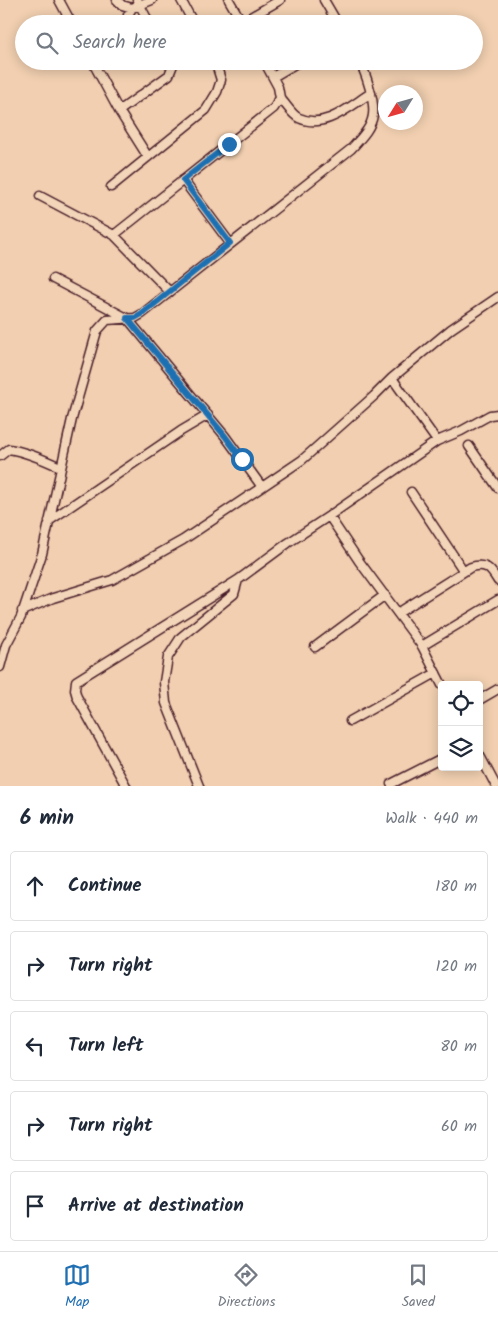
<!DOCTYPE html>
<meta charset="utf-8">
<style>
:root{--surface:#fff;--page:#f2f2f3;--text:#1f2937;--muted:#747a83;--line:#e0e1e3;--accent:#1f6fb2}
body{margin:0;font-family:Kalam,sans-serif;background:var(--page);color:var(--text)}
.controls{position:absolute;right:15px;bottom:15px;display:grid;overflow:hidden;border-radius:5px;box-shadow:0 2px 12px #0003}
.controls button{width:45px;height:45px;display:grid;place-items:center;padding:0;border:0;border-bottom:1px solid var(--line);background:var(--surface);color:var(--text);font:25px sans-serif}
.compass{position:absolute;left:378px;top:85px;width:45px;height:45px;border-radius:50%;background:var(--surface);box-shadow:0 2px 12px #0003;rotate:233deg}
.stop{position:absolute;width:15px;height:15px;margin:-11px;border:4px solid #1f6fb2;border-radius:50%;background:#fff}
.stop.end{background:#1f6fb2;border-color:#fff;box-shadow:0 1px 5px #0008}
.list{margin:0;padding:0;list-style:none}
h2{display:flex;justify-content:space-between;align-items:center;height:65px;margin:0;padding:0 20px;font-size:21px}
h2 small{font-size:16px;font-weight:400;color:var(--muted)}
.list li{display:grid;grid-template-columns:32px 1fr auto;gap:15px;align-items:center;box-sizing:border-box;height:70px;margin:0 10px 10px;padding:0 10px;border:1px solid var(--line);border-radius:5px}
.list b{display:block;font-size:19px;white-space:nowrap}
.list em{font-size:16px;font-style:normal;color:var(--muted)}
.icon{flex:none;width:28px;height:28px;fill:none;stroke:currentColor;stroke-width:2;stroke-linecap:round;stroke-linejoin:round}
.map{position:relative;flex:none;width:498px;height:786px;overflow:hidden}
.search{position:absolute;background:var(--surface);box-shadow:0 2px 12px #0003;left:15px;right:15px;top:15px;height:55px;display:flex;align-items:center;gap:12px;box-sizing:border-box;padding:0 18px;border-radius:28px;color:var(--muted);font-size:19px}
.sheet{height:465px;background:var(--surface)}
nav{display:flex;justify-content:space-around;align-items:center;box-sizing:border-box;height:70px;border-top:1px solid var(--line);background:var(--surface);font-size:14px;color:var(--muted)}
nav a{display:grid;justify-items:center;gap:2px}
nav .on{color:var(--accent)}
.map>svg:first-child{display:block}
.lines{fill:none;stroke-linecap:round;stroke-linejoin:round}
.street-casing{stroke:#4a1f2b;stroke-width:11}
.street{stroke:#f3d6b9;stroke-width:8}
.route{stroke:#1f6fb2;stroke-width:6}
</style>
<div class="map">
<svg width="498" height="786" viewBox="0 0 498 786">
<rect width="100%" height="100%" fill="#f1cfb0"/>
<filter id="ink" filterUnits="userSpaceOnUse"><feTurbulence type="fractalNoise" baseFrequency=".02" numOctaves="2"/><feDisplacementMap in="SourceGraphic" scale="10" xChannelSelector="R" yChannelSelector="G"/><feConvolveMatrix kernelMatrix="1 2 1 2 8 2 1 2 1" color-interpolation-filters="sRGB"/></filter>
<g filter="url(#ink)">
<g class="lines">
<defs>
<path id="street" d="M 59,0 L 72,24
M 117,0 L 122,5 L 132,8
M 137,0 L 150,24
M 181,0 L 194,24
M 229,0 L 243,24
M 324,0 L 338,24
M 242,22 L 280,0
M 132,24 L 128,15 L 132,8 L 152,0
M 92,61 L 119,111 L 148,157
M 273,77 L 300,61
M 280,98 C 286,104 292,115 299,118 C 325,130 350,106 371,93
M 119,111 L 169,75 L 173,65 L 171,61
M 183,180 L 230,243
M 111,187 L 206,110 L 217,92 L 221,80 L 215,61
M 40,196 L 114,235 L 170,292
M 114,235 L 274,108 L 280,98 L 278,87 L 264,61
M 53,279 L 127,318 L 225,436 L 262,487 L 302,460 L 374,396 L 392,378 L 451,329 L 498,297
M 392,378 L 437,441
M 469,446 L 498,488
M 0,456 L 9,449 C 27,452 43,459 60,467
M 411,492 L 463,570
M 329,516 L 359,561 L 422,646 L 442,685
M 49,521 L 181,431 L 208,415
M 22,611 L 53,598 L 112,580 L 183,540 L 262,487
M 398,613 L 471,567 C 486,563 490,568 498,581
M 422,646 L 498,600
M 315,647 L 385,595
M 0,667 L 6,645 L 21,617 L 42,554 L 72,419 L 97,331 L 107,320 L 135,318 L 142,314 L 351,149 C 360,139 371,129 373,115 C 375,101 366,73 359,61
M 479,700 L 498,689
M 350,721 L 436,673
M 479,754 L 496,786
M 391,784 L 442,758
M 126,786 L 77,697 L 75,690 L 76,681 L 238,580 L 288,543 L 329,516 L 437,441 L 461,431 L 490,415 L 498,414
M 199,786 L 166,703 L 164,682 L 168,657 L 181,637 L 234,594 L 238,580"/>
</defs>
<use href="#street" class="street-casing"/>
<use href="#street" class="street"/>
</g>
</g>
<g class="lines" filter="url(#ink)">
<path class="route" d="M 229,144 L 183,180 L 230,243 L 142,314 L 135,318 L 127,318 L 225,436 L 242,459"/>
</g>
</svg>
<div class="controls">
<button><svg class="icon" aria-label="locate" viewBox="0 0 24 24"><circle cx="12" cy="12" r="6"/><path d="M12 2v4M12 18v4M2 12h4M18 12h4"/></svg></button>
<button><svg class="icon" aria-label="layers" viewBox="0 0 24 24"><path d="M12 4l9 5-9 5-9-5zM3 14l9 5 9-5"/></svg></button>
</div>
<svg class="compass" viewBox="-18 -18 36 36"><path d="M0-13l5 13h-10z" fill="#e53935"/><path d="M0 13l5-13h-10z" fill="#747a83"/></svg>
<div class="stop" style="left:242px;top:459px"></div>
<div class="stop end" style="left:229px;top:144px"></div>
<div class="search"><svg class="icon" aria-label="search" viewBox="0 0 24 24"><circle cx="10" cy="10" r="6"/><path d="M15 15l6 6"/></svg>Search here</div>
</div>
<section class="sheet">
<h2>6 min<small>Walk · 440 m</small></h2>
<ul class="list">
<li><svg class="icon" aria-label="ahead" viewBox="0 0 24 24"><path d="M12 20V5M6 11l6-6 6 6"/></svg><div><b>Continue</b></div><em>180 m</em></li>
<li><svg class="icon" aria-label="right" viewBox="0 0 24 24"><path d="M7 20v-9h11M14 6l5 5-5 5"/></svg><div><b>Turn right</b></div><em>120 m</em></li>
<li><svg class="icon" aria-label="left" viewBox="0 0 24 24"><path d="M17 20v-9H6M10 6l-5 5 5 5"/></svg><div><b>Turn left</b></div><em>80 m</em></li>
<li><svg class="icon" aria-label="right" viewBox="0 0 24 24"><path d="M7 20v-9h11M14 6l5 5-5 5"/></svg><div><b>Turn right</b></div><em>60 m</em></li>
<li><svg class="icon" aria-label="arrive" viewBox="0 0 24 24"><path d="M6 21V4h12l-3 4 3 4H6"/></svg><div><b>Arrive at destination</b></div></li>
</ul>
</section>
<nav>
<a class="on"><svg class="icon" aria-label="map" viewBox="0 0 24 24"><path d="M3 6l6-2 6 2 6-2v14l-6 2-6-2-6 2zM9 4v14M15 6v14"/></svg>Map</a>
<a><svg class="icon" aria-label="directions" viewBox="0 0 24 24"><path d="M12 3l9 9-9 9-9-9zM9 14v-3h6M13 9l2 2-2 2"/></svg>Directions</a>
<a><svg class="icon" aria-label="saved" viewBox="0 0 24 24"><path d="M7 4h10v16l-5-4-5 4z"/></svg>Saved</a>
</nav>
